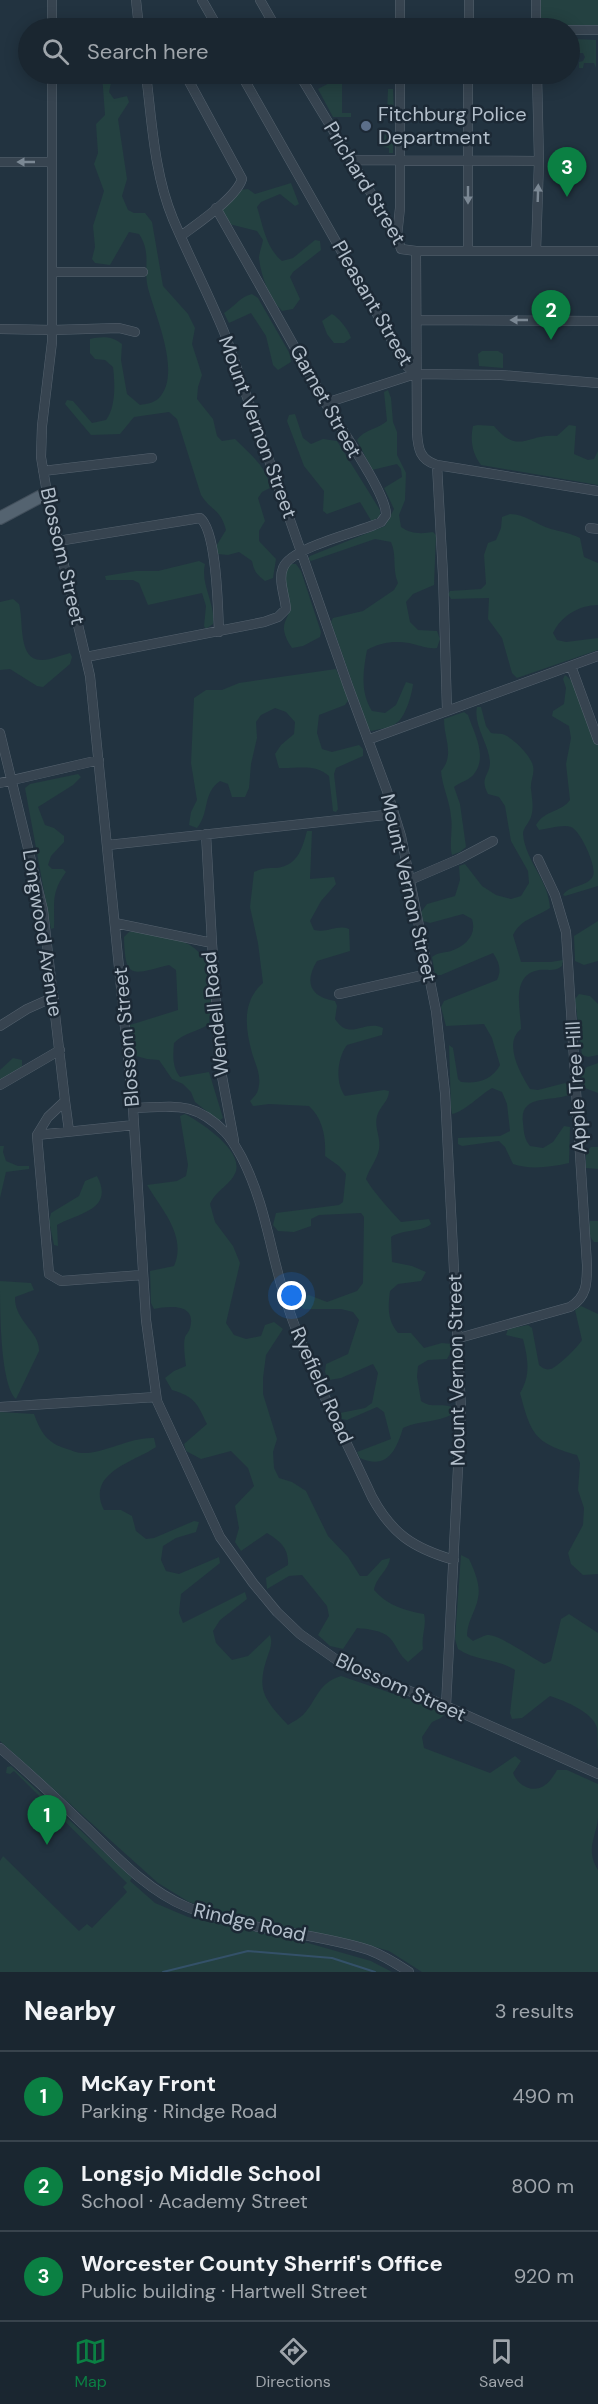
<!DOCTYPE html>
<meta charset="utf-8">
<style>
:root{--surface:#1a2630;--page:#232e38;--text:#f1f3f6;--muted:#9fa5ab;--line:#38434c;--accent:#0b8043}
body{margin:0;font-family:"DM Sans",sans-serif;background:var(--page);color:var(--text)}
.you{position:absolute;left:292px;top:1296px;width:21px;height:21px;margin:-15px;border:4px solid #fff;border-radius:50%;background:#1a73e8;box-shadow:0 0 0 9px #1a73e833}
.badge{display:grid;place-items:center;width:39px;height:39px;border-radius:50%;background:var(--accent);color:#fff;font-size:20px;font-weight:700}
.pin{position:absolute;translate:-50% -50px;filter:drop-shadow(0 2px 3px #0008)}
.pin::after{content:'';position:absolute;top:32px;width:21px;height:18px;background:inherit;clip-path:polygon(0 0,100% 0,50% 100%)}
.list{margin:0;padding:0;list-style:none}
h2{display:flex;justify-content:space-between;align-items:center;height:78px;margin:0;padding:0 24px;font-size:26px}
h2 small{font-size:20px;font-weight:400;color:var(--muted)}
.list li{display:grid;grid-template-columns:39px 1fr auto;gap:18px;align-items:center;box-sizing:border-box;height:90px;padding:0 24px;border-top:2px solid var(--line)}
.list b{display:block;font-size:22px;white-space:nowrap}
.list p{margin:0;font-size:20px;white-space:nowrap;color:var(--muted)}
.list em{font-size:20px;font-style:normal;color:var(--muted)}
.icon{flex:none;width:33px;height:33px;fill:none;stroke:currentColor;stroke-width:2;stroke-linecap:round;stroke-linejoin:round}
.map{position:relative;flex:none;width:598px;height:1972px;overflow:hidden}
.search{position:absolute;background:var(--surface);box-shadow:0 3px 15px #0003;left:18px;right:18px;top:18px;height:66px;display:flex;align-items:center;gap:15px;box-sizing:border-box;padding:0 21px;border-radius:33px;color:var(--muted);font-size:22px}
.sheet{height:348px;background:var(--surface)}
nav{display:flex;justify-content:space-around;align-items:center;box-sizing:border-box;height:84px;border-top:2px solid var(--line);background:var(--surface);font-size:16px;color:var(--muted)}
nav a{display:grid;justify-items:center;gap:3px}
nav .on{color:var(--accent)}
.map>svg:first-child{display:block}
.green{fill:#244141}
.lines{fill:none;stroke-linecap:round;stroke-linejoin:round}
.stream{stroke:#345169;stroke-width:2}
.minor-casing{stroke:#55626e;stroke-width:10}
.major-casing{stroke:#43505c;stroke-width:14}
.minor{stroke:#374450;stroke-width:9}
.major{stroke:#546370;stroke-width:12}
.oneway{fill:#7b8894}
.service-dot{fill:#5c6f8a;stroke:#1c2935;stroke-width:2}
.labels{text-anchor:middle;dominant-baseline:central;stroke-width:5;stroke-linejoin:round;paint-order:stroke}
.poi-label{font-size:20px;fill:#b3bfcb;stroke:#1c2935;text-anchor:start}
.street-label{font-size:20px;fill:#b3bfcb;stroke:#1c2935}
</style>
<div class="map">
<svg width="598" height="1972" viewBox="0 0 598 1972">
<rect width="100%" height="100%" fill="#223340"/>
<path class="green" d="M 536,0 L 598,0 L 598,30 L 536,28 Z
M 574,39 L 596,40 L 596,68 L 594,63 L 584,63 L 583,68 L 579,68 L 579,62 L 583,61 L 585,57 L 583,53 L 573,53 Z
M 102,74 L 113,74 L 109,92 L 114,99 L 127,96 L 129,102 L 118,119 L 127,179 L 122,196 L 128,210 L 134,213 L 145,213 L 152,222 L 163,286 L 188,314 L 195,328 L 192,344 L 202,375 L 198,387 L 197,399 L 213,419 L 217,436 L 222,441 L 235,439 C 249,453 268,468 270,488 L 262,492 L 258,498 L 265,521 L 259,531 L 259,541 L 276,559 L 273,578 L 265,581 C 257,574 254,572 252,561 L 239,552 L 228,555 L 218,554 L 215,548 L 226,530 C 220,508 212,512 201,495 L 177,419 L 169,412 L 134,417 L 120,434 L 91,435 L 65,404 L 67,400 L 73,401 L 92,423 L 106,420 C 116,407 115,383 113,367 L 105,360 L 95,359 L 90,353 L 90,339 C 101,336 113,336 122,344 L 121,360 L 127,394 L 140,405 C 146,404 153,403 158,399 C 183,375 155,316 148,288 C 143,269 152,253 139,234 L 129,232 L 110,265 L 95,263 L 92,259 L 95,247 L 93,226 L 104,191 L 94,164 L 98,153 L 96,124 L 105,115 Z
M 338,74 L 342,74 L 342,113 L 351,113 L 351,117 L 333,117 L 318,89 L 337,79 Z
M 388,89 L 393,89 L 394,113 L 387,113 Z
M 385,133 L 393,133 L 393,153 L 389,153 L 389,148 L 383,147 Z
M 291,183 L 299,204 L 295,206 L 280,194 L 261,202 L 257,207 C 263,226 266,248 282,261 L 293,258 L 315,240 L 320,241 L 321,250 L 293,272 L 290,277 L 300,299 L 293,309 L 282,311 C 269,298 261,276 259,258 C 259,253 262,246 263,240 L 257,231 L 229,224 L 221,207 L 239,190 L 248,189 L 255,194 Z
M 252,294 L 258,298 L 290,354 L 291,362 L 278,370 L 273,365 L 266,336 L 251,313 L 229,323 L 224,313 C 234,307 241,296 252,294 Z
M 332,314 C 338,317 349,330 351,338 L 344,343 L 334,343 L 327,334 L 322,321 Z
M 482,351 L 498,351 L 503,354 L 503,368 L 479,366 L 478,354 Z
M 388,390 L 391,398 L 393,422 L 397,432 L 397,455 L 406,473 L 405,500 L 399,515 L 401,527 C 411,534 421,534 433,532 L 436,535 L 434,585 L 413,594 L 406,602 L 410,622 L 418,630 L 437,631 L 440,639 L 437,648 C 427,649 422,646 413,644 C 397,640 381,642 367,650 C 363,671 360,692 372,711 L 385,713 L 396,705 L 406,682 L 413,684 C 412,694 406,714 399,721 C 392,728 380,729 371,731 L 368,728 L 331,622 L 333,618 L 363,611 L 394,590 L 398,583 C 392,569 397,555 391,542 L 375,539 L 311,561 L 308,559 L 310,556 L 385,526 L 394,509 L 384,488 L 402,477 L 401,469 L 397,464 L 372,470 L 357,440 C 363,430 378,429 387,421 L 384,392 Z
M 295,414 L 303,438 L 311,444 L 323,439 L 337,441 L 380,510 L 380,516 L 372,522 L 360,502 L 327,514 L 323,511 L 324,491 L 304,466 L 287,421 L 289,415 Z
M 478,425 L 494,426 C 519,456 527,433 557,436 L 569,425 L 576,426 L 574,454 L 588,460 L 594,459 L 598,451 L 598,485 L 481,465 C 472,453 470,440 473,426 Z
M 510,514 C 525,514 537,525 551,529 C 562,532 570,533 580,538 L 584,557 L 598,563 L 598,605 C 579,605 561,616 553,633 L 557,640 L 566,642 L 598,638 L 598,650 L 517,678 L 512,673 L 502,638 L 488,619 L 489,598 L 451,599 L 448,594 L 450,591 L 481,589 L 486,584 L 484,555 L 488,543 L 496,540 L 501,528 L 502,517 Z
M 199,561 L 205,564 C 200,585 216,604 213,624 L 206,629 L 204,626 L 206,606 L 202,593 L 148,605 L 139,583 L 133,580 L 106,580 L 105,576 L 136,571 L 158,571 Z
M 290,564 L 296,564 L 301,571 L 321,632 L 320,637 L 303,646 L 292,648 C 288,642 285,637 284,630 C 283,621 290,615 290,607 C 290,593 280,577 290,564 Z
M 13,599 L 19,604 C 24,620 17,661 42,660 C 51,660 61,655 70,653 L 72,657 L 70,664 L 43,687 L 37,686 L 10,669 L 0,670 L 0,602 Z
M 336,669 L 349,699 L 345,705 L 319,715 L 317,733 L 322,749 L 332,752 L 359,745 L 363,749 L 363,756 L 336,768 L 334,774 L 338,809 L 336,812 L 333,811 L 329,776 C 315,763 296,769 279,768 L 275,754 L 281,745 L 294,734 L 295,722 L 286,712 L 275,708 L 261,715 L 256,722 L 257,738 L 251,764 L 249,788 L 245,797 L 232,797 L 228,784 L 220,781 C 202,794 210,812 197,828 L 189,825 L 191,812 L 197,800 L 191,763 L 194,698 L 206,690 L 222,690 L 239,683 Z
M 565,675 C 581,684 585,725 594,741 L 598,742 L 598,886 L 565,896 L 563,895 C 569,885 588,887 593,876 C 597,866 580,830 571,827 C 563,824 548,829 539,830 L 536,825 C 546,809 560,813 570,800 L 566,764 L 571,738 L 569,726 L 552,716 L 553,711 L 564,704 L 566,688 L 563,679 Z
M 477,707 L 481,707 L 486,726 L 491,733 C 495,734 502,733 505,735 C 515,740 531,756 533,766 C 535,774 530,781 531,789 C 532,799 534,807 531,817 C 529,823 523,828 523,834 C 525,860 549,881 550,908 C 535,918 522,918 513,935 L 521,962 L 551,962 L 563,960 L 562,966 C 555,972 548,969 539,970 C 510,975 521,1010 521,1029 C 503,1043 520,1073 530,1089 L 538,1090 L 565,1083 L 570,1087 L 569,1095 C 550,1102 519,1094 523,1123 C 524,1132 524,1139 530,1146 L 543,1148 L 553,1142 L 564,1126 L 570,1127 L 569,1163 C 552,1167 529,1170 513,1164 L 505,1147 L 499,1141 L 462,1146 L 458,1144 L 458,1138 L 500,1136 L 510,1131 L 507,1104 L 502,1092 L 492,1088 C 480,1095 464,1112 452,1114 L 451,1108 L 449,1045 L 453,1048 L 458,1079 L 461,1082 C 478,1084 492,1080 500,1065 L 492,1038 L 484,1024 L 446,1026 L 441,1007 L 444,1001 L 497,980 C 502,970 499,962 493,953 L 441,975 L 435,975 L 432,957 C 438,952 444,953 451,951 C 466,946 477,935 472,919 L 463,914 L 430,923 L 423,921 L 421,912 L 427,904 L 455,896 L 460,880 L 459,866 L 465,864 L 482,886 L 496,895 L 511,899 L 521,896 L 529,883 L 528,871 L 511,841 L 505,806 L 499,797 L 488,794 C 479,777 490,776 490,762 C 489,744 473,725 477,707 Z
M 464,712 L 468,715 C 474,733 488,756 474,774 C 470,780 460,782 454,787 L 460,804 L 466,847 L 460,852 L 452,855 C 449,844 453,829 451,817 C 450,801 442,786 441,771 C 455,755 444,739 444,719 Z
M 78,774 L 81,777 L 73,785 L 38,807 L 45,825 L 54,828 L 64,836 L 64,842 L 51,856 L 48,865 L 52,869 L 63,869 L 66,872 C 50,894 55,904 54,928 L 51,929 L 25,788 L 30,784 Z
M 307,831 L 312,831 L 310,879 L 334,877 L 336,884 L 321,901 L 310,921 L 314,930 C 329,933 337,924 349,929 L 350,951 L 317,961 C 304,982 310,997 335,1001 L 337,1006 L 335,1019 C 350,1042 364,1019 383,1028 L 382,1035 L 347,1045 C 337,1058 335,1083 345,1096 L 384,1090 L 389,1091 C 389,1101 380,1106 377,1116 C 374,1128 381,1137 379,1149 C 378,1158 369,1169 366,1179 C 374,1193 390,1210 401,1222 L 429,1219 L 431,1224 C 423,1232 403,1229 391,1237 L 392,1262 L 412,1266 L 426,1272 L 421,1281 L 398,1284 L 390,1291 C 388,1307 387,1320 398,1333 L 411,1333 L 424,1348 L 442,1343 L 452,1344 L 452,1350 L 447,1359 L 428,1360 L 418,1366 L 417,1377 L 421,1401 C 431,1409 443,1402 454,1408 L 453,1414 C 437,1423 419,1420 403,1428 C 396,1451 387,1470 360,1458 L 357,1452 L 391,1439 L 384,1412 L 377,1407 L 347,1420 L 342,1419 L 340,1413 L 365,1408 L 372,1403 L 378,1373 L 373,1364 L 341,1378 L 329,1380 L 325,1372 L 326,1364 L 348,1354 L 359,1320 L 353,1312 L 341,1309 L 304,1309 L 298,1304 L 301,1297 L 309,1295 L 327,1302 L 357,1291 L 363,1283 L 364,1217 L 361,1213 L 319,1215 L 311,1219 L 311,1226 L 294,1232 L 278,1231 L 273,1225 L 276,1213 L 339,1205 L 343,1202 L 346,1174 L 339,1166 L 325,1156 C 326,1137 323,1119 309,1106 L 269,1104 L 253,1106 L 250,1101 C 253,1098 257,1094 258,1090 C 262,1076 256,1066 252,1053 C 245,1027 242,1001 263,983 L 258,943 L 250,907 L 254,872 C 262,868 268,868 277,868 C 298,865 302,849 307,831 Z
M 598,921 L 598,961 L 584,965 L 575,961 L 574,936 Z
M 143,931 C 157,935 175,937 188,944 C 218,961 212,995 209,1024 C 197,1032 183,1033 174,1043 C 173,1055 172,1067 180,1077 L 209,1072 L 223,1118 L 219,1121 L 195,1102 L 191,1092 L 183,1084 L 172,1079 L 159,1060 L 147,1059 L 136,1056 L 132,1046 L 130,1025 L 178,1010 L 176,970 L 169,965 C 132,974 125,981 124,937 L 129,932 Z
M 579,994 L 590,996 L 598,1004 L 598,1055 L 588,1057 L 582,1055 L 575,999 Z
M 13,1058 L 22,1060 L 22,1068 L 0,1081 L 0,1070 Z
M 598,1063 L 598,1093 L 582,1087 L 581,1073 L 587,1067 Z
M 185,1114 C 200,1122 242,1149 236,1171 C 232,1184 216,1190 210,1204 L 215,1222 L 233,1246 L 240,1263 L 226,1323 L 234,1335 L 246,1339 L 261,1336 L 265,1325 L 274,1322 L 283,1329 L 266,1355 L 263,1378 L 263,1394 L 277,1439 L 273,1452 L 274,1468 L 279,1478 L 292,1482 L 306,1491 L 328,1536 L 348,1557 L 360,1576 L 367,1576 L 382,1560 L 390,1558 C 389,1570 376,1577 374,1590 C 387,1605 405,1611 424,1614 C 427,1626 421,1635 423,1649 L 408,1662 C 398,1654 397,1646 390,1638 C 382,1630 367,1629 357,1628 L 343,1649 L 330,1646 L 318,1635 L 329,1616 L 327,1606 L 302,1575 L 289,1576 L 267,1589 L 266,1578 L 288,1565 C 289,1548 280,1541 267,1533 L 241,1551 L 235,1542 L 239,1528 L 235,1506 L 254,1486 L 248,1468 L 231,1451 L 201,1459 L 186,1451 L 184,1444 L 207,1424 C 197,1403 195,1397 172,1390 L 165,1378 L 174,1371 L 186,1366 C 185,1358 183,1345 185,1337 C 186,1334 189,1332 190,1328 C 197,1303 169,1306 154,1309 L 151,1303 L 150,1271 L 174,1266 C 187,1236 162,1210 147,1185 L 177,1181 L 186,1176 L 188,1165 L 180,1116 Z
M 0,1146 L 4,1146 L 3,1152 L 6,1161 L 18,1166 L 29,1166 L 29,1169 L 6,1172 L 0,1198 Z
M 591,1147 L 598,1147 L 598,1169 L 586,1168 L 586,1152 Z
M 97,1176 C 115,1210 78,1213 57,1225 L 58,1246 L 54,1245 L 49,1221 L 51,1213 L 79,1196 L 85,1181 Z
M 590,1221 L 598,1221 L 598,1242 L 594,1242 C 588,1235 588,1230 590,1221 Z
M 0,1281 L 31,1283 L 34,1290 L 15,1297 C 14,1321 40,1332 39,1351 L 16,1399 C 0,1384 0,1308 0,1281 Z
M 581,1306 L 598,1314 L 598,1574 L 583,1575 L 571,1564 L 568,1553 L 583,1525 L 584,1508 L 578,1490 L 580,1463 L 577,1455 C 534,1443 531,1434 520,1393 C 531,1375 528,1359 523,1339 L 506,1335 L 508,1329 L 528,1325 L 532,1328 L 539,1365 C 543,1369 548,1371 553,1368 C 560,1364 578,1347 582,1340 L 575,1310 Z
M 0,1412 L 34,1414 C 41,1433 47,1443 67,1449 C 71,1450 77,1453 81,1453 C 105,1454 129,1437 154,1438 L 156,1447 C 134,1462 85,1473 104,1510 L 121,1510 L 132,1516 L 136,1531 L 146,1539 L 154,1538 L 194,1521 L 199,1522 L 196,1532 L 176,1538 L 163,1546 L 161,1560 L 166,1571 L 179,1574 L 219,1557 L 220,1563 L 181,1594 L 179,1613 L 183,1623 L 245,1592 L 247,1599 L 220,1620 L 213,1631 L 216,1643 L 232,1660 L 248,1656 L 270,1635 C 273,1643 270,1649 267,1658 C 256,1691 265,1700 288,1725 C 293,1722 300,1718 304,1714 C 318,1698 318,1683 341,1676 L 438,1709 L 445,1714 L 441,1718 L 432,1722 L 422,1737 L 424,1748 L 490,1773 L 515,1756 L 521,1761 L 513,1773 C 518,1786 533,1794 545,1785 C 550,1782 554,1775 557,1770 L 567,1770 L 598,1784 C 598,1795 598,1807 598,1818 C 596,1838 585,1849 598,1870 L 598,1972 L 422,1972 L 389,1951 L 358,1942 L 245,1919 L 189,1902 L 158,1883 L 0,1741 Z
M 461,1555 L 469,1559 C 474,1570 481,1585 478,1598 C 476,1611 467,1621 467,1636 L 473,1641 C 477,1639 483,1636 487,1635 C 498,1633 531,1658 544,1664 L 551,1661 L 561,1619 L 569,1614 L 598,1633 L 598,1752 C 597,1744 598,1735 597,1728 C 593,1712 565,1701 550,1696 L 522,1718 L 512,1719 L 510,1713 L 515,1670 C 496,1658 475,1661 458,1649 L 455,1639 Z
M 11,1766 L 132,1878 L 130,1881 L 155,1903 L 188,1917 L 308,1943 L 371,1961 L 392,1972 L 0,1972 L 0,1861 L 3,1856 L 79,1931 L 87,1924 L 92,1928 L 127,1892 L 123,1887 L 127,1883 L 14,1771 L 10,1774 L 6,1773 L 7,1767 Z"/>
<g class="lines">
<path class="stream" d="M 163,1972 L 248,1951 L 332,1958 L 375,1972"/>
<defs>
<path id="minor" d="M 52,0 L 52,28
M 136,0 L 139,28
M 202,0 L 218,28
M 260,0 L 276,28
M 469,0 L 469,28
M 400,28 L 400,0
M 536,28 L 536,0
M 570,30 L 598,30
M 52,74 L 52,342 L 42,426 L 41,457 L 47,493 L 90,676 L 133,1108 L 146,1320 L 157,1401 L 220,1537 L 253,1583 L 277,1612 L 300,1634 L 341,1663 L 446,1706 L 598,1774
M 146,74 C 152,122 154,173 173,219 C 190,259 210,297 226,337 L 348,686 L 387,791 L 401,836 L 436,1011 L 445,1093 L 461,1408 L 446,1706
M 241,74 L 406,365 L 415,374
M 299,74 L 397,236 L 401,249 L 416,251 L 598,251
M 351,160 L 539,161
M 0,162 L 52,162
M 181,236 C 198,223 236,198 242,179 L 185,74
M 397,236 L 400,208 L 400,74
M 416,251 L 417,433 C 418,449 420,460 437,465 L 598,491
M 468,251 L 468,74
M 536,251 L 539,161 L 537,74
M 53,272 L 143,272
M 417,320 L 598,321
M 0,329 L 53,330 L 119,328 L 135,332
M 326,403 L 415,374 L 501,375 L 598,383
M 437,465 L 443,575 L 447,710
M 43,471 L 152,458
M 590,528 L 598,529
M 58,541 L 200,518 C 217,531 218,609 219,632
M 86,657 L 264,622 L 278,617 L 286,609 C 285,596 278,580 283,568 C 290,548 354,533 374,525 L 381,522 L 386,515 C 387,494 339,426 326,404 C 290,338 253,273 216,208
M 571,666 L 598,740
M 0,733 L 43,910 L 65,1101 L 48,1117 L 37,1135
M 370,739 L 598,656
M 0,783 L 99,760
M 206,834 L 212,943
M 108,845 L 394,814
M 410,880 L 459,859 L 493,841
M 115,923 L 212,943 L 221,1071 L 234,1141
M 339,994 L 428,974
M 0,1026 L 27,1009 L 54,997
M 0,1085 L 60,1050
M 65,1101 L 69,1131
M 133,1108 C 174,1107 193,1100 225,1132 C 232,1139 237,1149 242,1158 C 266,1205 270,1252 286,1301 C 307,1366 343,1434 372,1497 C 392,1534 413,1548 454,1560
M 134,1125 L 37,1135 L 49,1274 L 61,1281 L 142,1275
M 459,1338 L 570,1307 C 587,1297 587,1283 587,1265 L 566,932 L 555,895 L 538,859
M 0,1407 L 156,1397
M 0,1748 C 29,1773 56,1798 84,1825 C 115,1855 146,1890 187,1907 C 245,1931 309,1931 369,1950 C 382,1955 397,1964 409,1972"/>
<path id="major" d="M 0,518 L 47,493"/>
</defs>
<use href="#minor" class="minor-casing"/>
<use href="#major" class="major-casing"/>
<use href="#minor" class="minor"/>
<use href="#major" class="major"/>
</g>
<defs><path id="oneway-solid" d="M-6-.8H1V-3.2L6.5 0L1 3.2V.8H-6Z" transform="scale(1.5)"/></defs>
<g class="oneway">
<use href="#oneway-solid" transform="translate(26 162) rotate(180)"/>
<use href="#oneway-solid" transform="translate(538 193) rotate(-88)"/>
<use href="#oneway-solid" transform="translate(468 195) rotate(90)"/>
<use href="#oneway-solid" transform="translate(519 320) rotate(-180)"/>
</g>
<circle class="service-dot" cx="366" cy="126" r="6"/>
<g class="labels">
<g class="poi-label">
<text x="378" y="114">Fitchburg Police<tspan x="378" dy="23">Department</tspan></text>
</g>
<g class="street-label">
<text transform="translate(365 183) rotate(59)">Prichard Street</text>
<text transform="translate(373 303) rotate(60)">Pleasant Street</text>
<text transform="translate(326 401) rotate(61)">Garnet Street</text>
<text transform="translate(258 427) rotate(70)">Mount Vernon Street</text>
<text transform="translate(63 556) rotate(77)">Blossom Street</text>
<text transform="translate(409 888) rotate(77)">Mount Vernon Street</text>
<text transform="translate(43 933) rotate(81)">Longwood Avenue</text>
<text transform="translate(215 1014) rotate(-96)">Wendell Road</text>
<text transform="translate(126 1037) rotate(-95)">Blossom Street</text>
<text transform="translate(576 1087) rotate(-93)">Apple Tree Hill</text>
<text transform="translate(456 1370) rotate(-91)">Mount Vernon Street</text>
<text transform="translate(322 1385) rotate(66)">Ryefield Road</text>
<text transform="translate(401 1687) rotate(24)">Blossom Street</text>
<text transform="translate(250 1922) rotate(13)">Rindge Road</text>
</g>
</g>
</svg>
<div class="you"></div>
<div class="pin badge" style="left:47px;top:1845px">1</div>
<div class="pin badge" style="left:551px;top:340px">2</div>
<div class="pin badge" style="left:567px;top:197px">3</div>
<div class="search"><svg class="icon" aria-label="search" viewBox="0 0 24 24"><circle cx="10" cy="10" r="6"/><path d="M15 15l6 6"/></svg>Search here</div>
</div>
<section class="sheet">
<h2>Nearby<small>3 results</small></h2>
<ul class="list">
<li><span class="badge">1</span><div><b>McKay Front</b><p>Parking · Rindge Road</p></div><em>490 m</em></li>
<li><span class="badge">2</span><div><b>Longsjo Middle School</b><p>School · Academy Street</p></div><em>800 m</em></li>
<li><span class="badge">3</span><div><b>Worcester County Sherrif's Office</b><p>Public building · Hartwell Street</p></div><em>920 m</em></li>
</ul>
</section>
<nav>
<a class="on"><svg class="icon" aria-label="map" viewBox="0 0 24 24"><path d="M3 6l6-2 6 2 6-2v14l-6 2-6-2-6 2zM9 4v14M15 6v14"/></svg>Map</a>
<a><svg class="icon" aria-label="directions" viewBox="0 0 24 24"><path d="M12 3l9 9-9 9-9-9zM9 14v-3h6M13 9l2 2-2 2"/></svg>Directions</a>
<a><svg class="icon" aria-label="saved" viewBox="0 0 24 24"><path d="M7 4h10v16l-5-4-5 4z"/></svg>Saved</a>
</nav>
